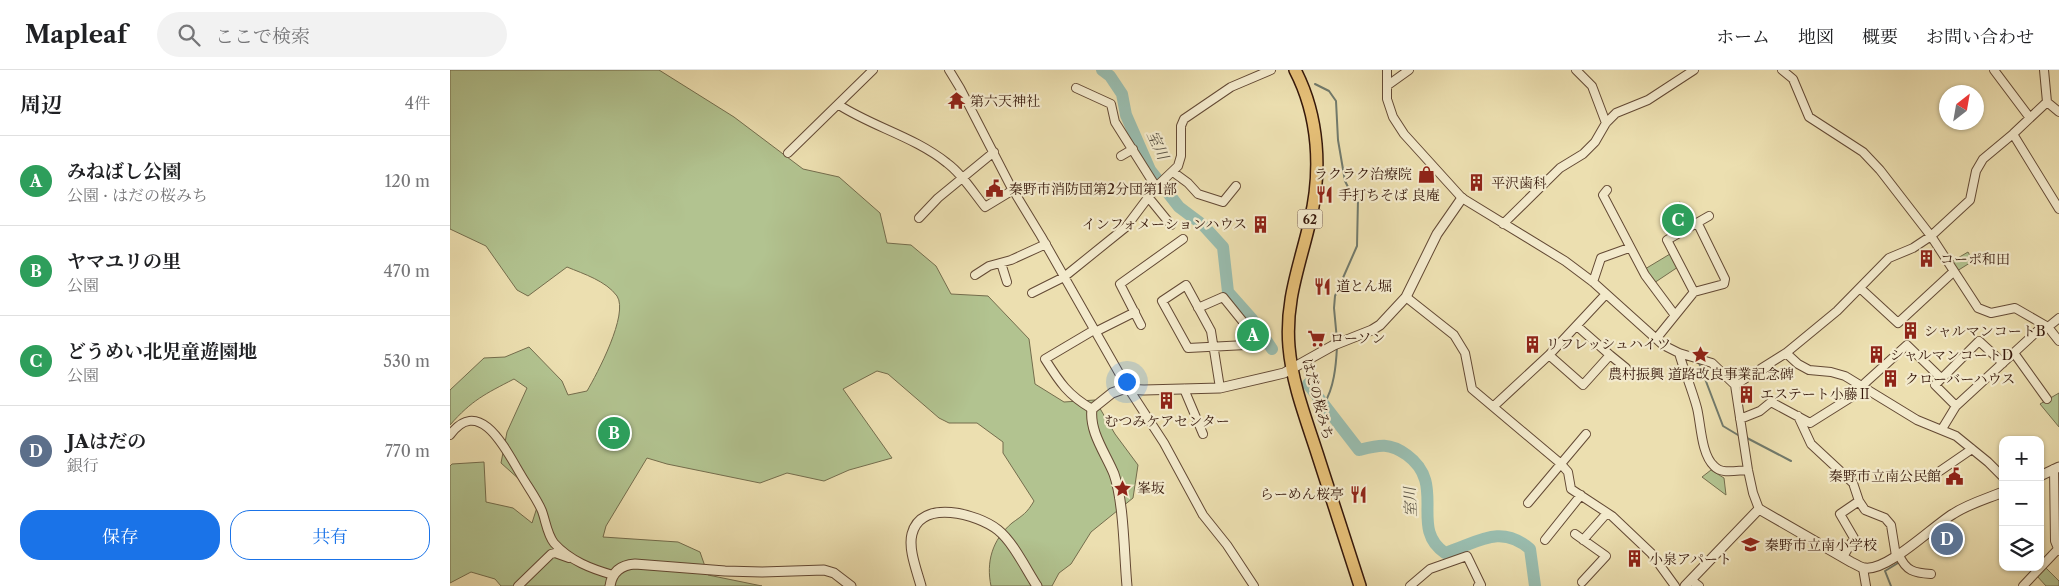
<!DOCTYPE html>
<html lang="ja">
<meta charset="utf-8">
<style>
body{margin:0;font-family:"Libre Caslon Text","Noto Serif JP",serif;background:#f2f2f2;color:#202124}
.controls{position:absolute;right:15px;bottom:15px;display:grid;overflow:hidden;border-radius:10px;box-shadow:0 1px 4px #0004}
.controls button{width:45px;height:45px;display:grid;place-items:center;padding:0;border:0;border-bottom:1px solid #e0e0e0;background:#fff;color:#202124;font:25px sans-serif}
.compass{position:absolute;left:1489px;top:15px;width:45px;height:45px;border-radius:50%;background:#fff;box-shadow:0 1px 4px #0004;rotate:31deg}
.you{position:absolute;left:676px;top:311px;width:18px;height:18px;margin:-12px;border:4px solid #fff;border-radius:50%;background:#1a73e8;box-shadow:0 0 0 8px #1a73e833}
.badge{display:grid;place-items:center;width:32px;height:32px;border-radius:50%;background:#1a73e8;color:#fff;font-size:16px;font-weight:700}
.pin{position:absolute;translate:-50% -50%;border:2px solid #fff;box-shadow:0 1px 5px #0006}
.list{margin:0;padding:0;list-style:none}
h2{display:flex;justify-content:space-between;align-items:center;height:65px;margin:0;padding:0 20px;font-size:21px}
h2 small{font-size:16px;font-weight:400;color:#757577}
.list li{display:grid;grid-template-columns:32px 1fr auto;gap:15px;align-items:center;box-sizing:border-box;height:90px;padding:0 20px;border-top:1px solid #e0e0e0}
.list b{display:block;font-size:19px;white-space:nowrap}
.list p{margin:0;font-size:16px;white-space:nowrap;color:#757577}
.list em{font-size:16px;font-style:normal;color:#757577}
.actions{display:flex;gap:10px;padding:15px 20px}
.actions a{flex:1;padding:11px 0;border:1px solid #1a73e8;border-radius:20px;text-align:center;font-size:18px;color:#1a73e8}
.actions .main{background:#1a73e8;color:#fff}
.icon{flex:none;width:28px;height:28px;fill:none;stroke:currentColor;stroke-width:2;stroke-linecap:round;stroke-linejoin:round}
.map{position:relative;flex:none;width:1609px;height:516px;overflow:hidden}
header{display:flex;align-items:center;gap:30px;box-sizing:border-box;height:70px;padding:0 25px;background:#fff;border-bottom:1px solid #e0e0e0}
header strong{font-size:24px}
nav{display:flex;gap:28px;margin-inline-start:auto;font-size:18px}
.search{width:350px;height:45px;background:#f2f2f2;display:flex;align-items:center;gap:12px;box-sizing:border-box;padding:0 18px;border-radius:28px;color:#757577;font-size:19px}
main{display:flex}
aside{flex:1;background:#fff}
.map>svg:first-child{display:block}
.green{fill:#b2c390;stroke:#746d4d}
.lines{fill:none;stroke-linecap:round;stroke-linejoin:round}
.stream{stroke:#717a6c;stroke-width:2}
.river{stroke:#99bcae;stroke-width:12}
.minor-casing{stroke:#634934;stroke-width:10}
.tertiary-casing{stroke:#634934;stroke-width:11}
.primary-casing{stroke:#35170a;stroke-width:14}
.minor{stroke:#f3eacc;stroke-width:8}
.tertiary{stroke:#f3eacc;stroke-width:9}
.primary{stroke:#e6c078;stroke-width:11}
.labels{text-anchor:middle;dominant-baseline:central;stroke-width:4.5;stroke-linejoin:round;paint-order:stroke}
.shield{fill:#f3eacc;stroke:#6e5644;stroke-width:1}
.shield-label{font-size:12px;font-weight:bold;fill:#35170a}
.poi-label{font-size:14px;fill:#35170a;stroke:#f3eacc;text-anchor:start}
.street-label{font-size:14px;fill:#35170a;stroke:#f3eacc}
.water-label{font-size:15px;font-style:italic;fill:#585143;stroke:#f3eacc}
</style>
<header>
<strong>Mapleaf</strong>
<div class="search"><svg class="icon" aria-label="search" viewBox="0 0 24 24"><circle cx="10" cy="10" r="6"/><path d="M15 15l6 6"/></svg>ここで検索</div>
<nav><a>ホーム</a><a>地図</a><a>概要</a><a>お問い合わせ</a></nav>
</header>
<main>
<aside>
<h2>周辺<small>4件</small></h2>
<ul class="list">
<li><span class="badge" style="background:#2e9e5b">A</span><div><b>みねばし公園</b><p>公園 · はだの桜みち</p></div><em>120 m</em></li>
<li><span class="badge" style="background:#2e9e5b">B</span><div><b>ヤマユリの里</b><p>公園</p></div><em>470 m</em></li>
<li><span class="badge" style="background:#2e9e5b">C</span><div><b>どうめい北児童遊園地</b><p>公園</p></div><em>530 m</em></li>
<li><span class="badge" style="background:#5c6f8a">D</span><div><b>JAはだの</b><p>銀行</p></div><em>770 m</em></li>
</ul>
<div class="actions"><a class="main">保存</a><a>共有</a></div>
</aside>
<div class="map">
<svg width="1609" height="516" viewBox="0 0 1609 516">
<rect width="100%" height="100%" fill="#ecdfb0"/>
<filter id="stains"><feTurbulence type="fractalNoise" baseFrequency=".004" numOctaves="4"/><feColorMatrix values="0 0 0 0 .2 0 0 0 0 .09 0 0 0 0 .02 0 0 0 .5 -.17"/></filter>
<radialGradient id="worn" r=".72"><stop offset=".6" stop-color="#630" stop-opacity="0"/><stop offset="1" stop-color="#630" stop-opacity=".3"/></radialGradient>
<path class="green" d="M 0,0 L 209,0 L 284,47 L 353,99 L 389,107 L 430,143 L 437,173 L 461,175 L 486,196 L 501,224 L 538,226 L 579,269 L 585,314 L 614,332 L 645,330 L 665,364 L 688,395 L 683,428 L 641,462 L 621,494 L 609,503 L 602,516 L 541,516 C 536,492 542,470 562,453 C 573,445 577,443 584,431 L 553,383 L 553,372 L 527,353 L 499,353 L 489,348 L 438,304 L 427,301 L 393,319 L 442,388 L 399,400 L 374,411 L 337,403 L 310,413 L 217,394 L 197,388 L 156,456 L 153,467 L 228,472 L 250,482 L 258,505 L 312,516 L 51,516 L 45,509 L 21,502 L 0,513 L 0,396 L 2,394 L 34,392 L 36,432 L 63,438 L 82,453 L 90,428 L 51,393 L 57,362 L 77,318 L 64,309 C 35,324 22,330 0,355 L 0,320 L 34,288 L 55,287 L 79,277 L 112,311 L 118,325 L 137,321 C 147,304 179,244 167,226 C 156,211 134,204 117,197 L 78,226 L 67,220 L 36,176 L 0,159 Z
M 1230,132 L 1239,155 L 1227,161 L 1214,141 Z
M 1518,182 L 1523,191 L 1507,201 L 1501,192 Z
M 1220,184 L 1228,197 L 1204,213 L 1195,199 Z
M 799,255 L 815,275 L 813,277 L 800,277 Z
M 1609,323 L 1609,357 L 1590,334 Z
M 1261,400 L 1274,408 L 1276,425 L 1252,407 Z
M 1596,498 L 1609,511 L 1609,516 L 1596,516 L 1587,506 Z"/>
<g class="lines">
<path class="stream" d="M 865,14 L 879,21 L 886,31 L 888,70 L 895,111 L 898,117 L 905,122 L 908,129 L 907,176 L 885,226 L 884,238 L 887,270
M 1249,293 L 1273,356 L 1288,365
M 874,334 C 884,318 886,296 887,277
M 1297,368 L 1341,391
M 1441,516 L 1435,501 L 1448,493"/>
<path class="river" d="M 652,0 L 660,6 L 672,24 L 676,45 L 700,100 L 729,137 L 753,155 L 773,177 L 778,222 L 802,249 L 822,279
M 858,314 L 909,380 C 929,375 939,372 957,385 C 998,415 958,458 995,483 C 1027,473 1050,453 1080,479 L 1085,516"/>
<defs>
<path id="minor" d="M 499,0 L 510,18 L 560,115 L 591,166 L 673,310 L 714,373 L 753,445 L 777,475 L 804,516
M 937,0 L 937,29 L 943,47 L 954,64 L 1012,128 L 1115,191 L 1143,212 L 1213,275 L 1229,283 L 1262,293 L 1285,315 L 1298,400 L 1303,423 L 1309,439
M 1126,0 L 1142,16 L 1156,53
M 1332,0 L 1343,9 L 1359,47 L 1413,82 L 1430,100 L 1481,166 L 1528,238 L 1541,243 L 1565,238 L 1598,257 L 1609,271
M 1544,0 L 1580,48
M 1594,0 L 1597,32 L 1609,42
M 938,15 L 959,0
M 626,18 L 661,34 L 665,52 L 706,117
M 389,35 C 423,57 465,67 497,93 C 512,104 523,122 535,137 L 563,120
M 1563,64 L 1609,139
M 338,83 L 423,0
M 671,86 L 683,79
M 723,102 L 738,113 L 748,124 L 773,132 L 786,116
M 1157,120 L 1153,125 L 1195,205 L 1224,244
M 699,128 L 721,155
M 469,148 L 488,128 L 544,82
M 1053,154 L 1110,98 L 1133,84 L 1145,72 L 1156,53 L 1166,43 L 1198,30 L 1244,0
M 551,193 L 557,212
M 525,205 L 539,196 L 561,190 L 596,174
M 1143,212 L 1151,188 L 1179,178
M 1410,218 L 1448,253 L 1501,204
M 1244,222 L 1274,214 L 1275,209 L 1248,154
M 582,223 L 614,207 L 676,157 L 706,117 L 728,96 L 731,86 L 731,56 L 734,49 L 781,17 L 821,0
M 956,227 L 1004,265 L 1015,283 L 1022,319 L 1110,393 L 1118,402 L 1121,419 L 1162,446 L 1201,483 L 1225,516
M 748,238 L 773,227 L 794,253 L 796,275 L 738,278 L 712,231 L 736,215 L 761,261 L 770,318
M 691,255 L 670,214 L 733,169
M 1598,257 L 1609,248
M 645,262 L 685,242
M 1206,269 L 1244,222 L 1217,170 L 1259,146
M 1229,283 C 1234,301 1242,319 1247,338 C 1251,354 1251,384 1264,396 C 1272,405 1288,400 1298,400
M 1336,283 L 1348,294 L 1359,300 L 1381,302 L 1395,306 L 1467,350 L 1506,366 L 1538,392 L 1553,407
M 1564,283 L 1597,329
M 1099,285 L 1133,315 L 1160,285 L 1127,256
M 1160,285 L 1176,298
M 1285,315 L 1336,283 L 1387,241 L 1439,188 L 1463,178 L 1481,166 L 1520,130 L 1526,101 L 1533,89 L 1563,64 L 1597,32
M 734,319 L 753,364
M 1044,336 L 1099,285 L 1156,224
M 1506,336 L 1485,315 L 1529,271 L 1553,293
M 642,339 C 618,325 610,313 595,289 L 644,260
M 1348,346 L 1361,374 L 1403,413 L 1409,431 L 1415,440 L 1435,448 L 1441,455 L 1446,486
M 1290,349 L 1310,341 L 1321,332 L 1360,353 L 1411,321 L 1415,313 L 1457,275 L 1491,308
M 1492,359 L 1506,336 L 1594,255
M 0,365 C 30,324 57,382 71,405 C 78,417 87,429 92,441 C 96,452 97,464 104,473 C 120,491 142,499 163,505
M 1604,399 L 1605,471 L 1609,481
M 1490,401 L 1522,379
M 1078,433 L 1136,364
M 1125,464 L 1156,486 L 1132,512
M 1095,470 L 1131,425
M 1133,470 L 1157,443
M 1449,485 C 1456,501 1464,503 1481,504
M 1393,487 L 1404,468 L 1390,444 L 1409,431
M 1413,498 L 1416,516
M 1241,510 L 1249,516
M 68,516 L 101,484 L 105,483 L 119,488
M 960,516 L 980,499 L 1017,486 L 1031,515 L 1028,516
M 1573,516 L 1608,479"/>
<path id="tertiary" d="M 1590,406 L 1609,397
M 160,516 C 162,502 171,495 185,494 L 275,501 L 312,502 L 374,500 L 384,503 L 401,516
M 471,516 C 467,501 458,479 462,464 C 471,428 528,444 548,460 C 563,472 576,499 587,516
M 677,516 C 674,485 674,432 664,404 C 656,384 639,362 642,339 L 662,323 L 673,319 L 694,320 L 770,318 L 834,303 L 884,275 L 922,260 L 930,255 L 956,227 L 987,164 L 1012,128
M 1235,516 L 1309,439 L 1401,492 C 1406,494 1411,498 1415,498 C 1438,501 1483,456 1503,444 C 1518,434 1536,429 1553,422"/>
<path id="primary" d="M 845,0 C 869,46 872,101 860,151 C 850,195 835,230 839,277 C 842,313 856,349 867,383 C 881,427 896,472 910,516"/>
</defs>
<use href="#minor" class="minor-casing"/>
<use href="#tertiary" class="tertiary-casing"/>
<use href="#primary" class="primary-casing"/>
<use href="#minor" class="minor"/>
<use href="#tertiary" class="tertiary"/>
<use href="#primary" class="primary"/>
</g>
<defs>
<symbol id="temple-bare" viewBox="-9 -9 18 18"><path d="M0-6L5-2H3V0L6.5 2.5H4V6H1.5V3h-3V6H-4V2.5H-6.5L-3 0V-2H-5Z" fill="#8f2418" stroke="#f3eacc" stroke-width="2.5" paint-order="stroke"/></symbol>
<symbol id="shop-bare" viewBox="-9 -9 18 18"><path d="M-5-2.5h2.3a2.7 3.5 0 0 1 5.4 0H5L5.5 6h-11ZM-1.5-2.5h3a1.5 2.3 0 0 0-3 0Z" fill="#8f2418" stroke="#f3eacc" stroke-width="2.5" paint-order="stroke"/></symbol>
<symbol id="building-bare" viewBox="-9 -9 18 18"><path d="M-4-6H4V6H1V3H-1V6H-4ZM-2.5-4.3h1.7v1.8h-1.7ZM.8-4.3h1.7v1.8H.8ZM-2.5-1h1.7V.8h-1.7ZM.8-1h1.7V.8H.8Z" fill="#8f2418" stroke="#f3eacc" stroke-width="2.5" paint-order="stroke"/></symbol>
<symbol id="civic-bare" viewBox="-9 -9 18 18"><path d="M-.6-6.5H3V-4.5H.6V-3L4-1V1h2V6H-6V1h2V-1L-.6-3ZM-1.2 2.5V6h2.4V2.5Z" fill="#8f2418" stroke="#f3eacc" stroke-width="2.5" paint-order="stroke"/></symbol>
<symbol id="restaurant-bare" viewBox="-9 -9 18 18"><path d="M-5-6h1v4h1v-4h1v4h1v-4h1v5L-1.5 .5V6h-2V.5L-5-1ZM5-6V6H3V1.5H1.5Q1.5-4 5-6Z" fill="#8f2418" stroke="#f3eacc" stroke-width="2.5" paint-order="stroke"/></symbol>
<symbol id="supermarket-bare" viewBox="-9 -9 18 18"><path d="M-6-5.5h2.5l.6 2H6L4.5 2H-2.5L-4.4-4H-6ZM-1.5 3.2a1.3 1.3 0 1 0 .1 0ZM3 3.2a1.3 1.3 0 1 0 .1 0Z" fill="#8f2418" stroke="#f3eacc" stroke-width="2.5" paint-order="stroke"/></symbol>
<symbol id="sight-bare" viewBox="-9 -9 18 18"><path d="M0-6L1.8-2.2L6-1.7L2.9 1.2L3.7 5.4L0 3.3L-3.7 5.4L-2.9 1.2L-6-1.7L-1.8-2.2Z" fill="#8f2418" stroke="#f3eacc" stroke-width="2.5" paint-order="stroke"/></symbol>
<symbol id="school-bare" viewBox="-9 -9 18 18"><path d="M0-5L7-2L0 1L-7-2ZM-4 1L0 2.5L4 1V4Q0 6-4 4Z" fill="#8f2418" stroke="#f3eacc" stroke-width="2.5" paint-order="stroke"/></symbol>
</defs>
<g fill-rule="evenodd">
<use href="#temple-bare" x="494" y="18" width="25" height="25"/>
<use href="#shop-bare" x="964" y="92" width="25" height="25"/>
<use href="#building-bare" x="1014" y="100" width="25" height="25"/>
<use href="#civic-bare" x="532" y="106" width="25" height="25"/>
<use href="#restaurant-bare" x="862" y="112" width="25" height="25"/>
<use href="#building-bare" x="798" y="142" width="25" height="25"/>
<use href="#building-bare" x="1464" y="176" width="25" height="25"/>
<use href="#restaurant-bare" x="860" y="204" width="25" height="25"/>
<use href="#building-bare" x="1448" y="248" width="25" height="25"/>
<use href="#supermarket-bare" x="854" y="256" width="25" height="25"/>
<use href="#building-bare" x="1070" y="262" width="25" height="25"/>
<use href="#sight-bare" x="1238" y="272" width="25" height="25"/>
<use href="#building-bare" x="1414" y="272" width="25" height="25"/>
<use href="#building-bare" x="1428" y="296" width="25" height="25"/>
<use href="#building-bare" x="1284" y="312" width="25" height="25"/>
<use href="#building-bare" x="704" y="318" width="25" height="25"/>
<use href="#civic-bare" x="1492" y="394" width="25" height="25"/>
<use href="#sight-bare" x="660" y="406" width="25" height="25"/>
<use href="#restaurant-bare" x="896" y="412" width="25" height="25"/>
<use href="#school-bare" x="1288" y="462" width="25" height="25"/>
<use href="#building-bare" x="1172" y="476" width="25" height="25"/>
</g>
<g class="labels">
<rect class="shield" x="847.5" y="139.5" width="25" height="19" rx="4"/>
<g class="shield-label">
<text x="860" y="149">62</text>
</g>
<g class="poi-label">
<text x="520" y="31">第六天神社</text>
<text x="962" y="104" text-anchor="end">ラクラク治療院</text>
<text x="1041" y="113">平沢歯科</text>
<text x="559" y="119">秦野市消防団第2分団第1部</text>
<text x="888" y="125">手打ちそば 良庵</text>
<text x="797" y="154" text-anchor="end">インフォメーションハウス</text>
<text x="1490" y="189">コーポ和田</text>
<text x="886" y="216">道とん堀</text>
<text x="1474" y="261">シャルマンコートB</text>
<text x="880" y="268">ローソン</text>
<text x="1096" y="274">リフレッシュハイツ</text>
<text x="1440" y="285">シャルマンコートD</text>
<text x="1251" y="304" text-anchor="middle">農村振興 道路改良事業記念碑</text>
<text x="1455" y="309">クローバーハウス</text>
<text x="1310" y="324">エステート小藤Ⅱ</text>
<text x="717" y="351" text-anchor="middle">むつみケアセンター</text>
<text x="1491" y="406" text-anchor="end">秦野市立南公民館</text>
<text x="687" y="418">峯坂</text>
<text x="894" y="424" text-anchor="end">らーめん桜亭</text>
<text x="1315" y="475">秦野市立南小学校</text>
<text x="1199" y="489">小泉アパート</text>
</g>
<g class="street-label">
<text transform="translate(868 329) rotate(75)">はだの桜みち</text>
</g>
<g class="water-label">
<text transform="translate(708 75) rotate(65)">室川</text>
<text transform="translate(960 432) rotate(-93)">室川</text>
</g>
</g>
<rect width="100%" height="100%" filter="url(#stains)"/>
<rect width="100%" height="100%" fill="url(#worn)"/>
</svg>
<div class="controls">
<button>+</button>
<button>−</button>
<button><svg class="icon" aria-label="layers" viewBox="0 0 24 24"><path d="M12 4l9 5-9 5-9-5zM3 14l9 5 9-5"/></svg></button>
</div>
<svg class="compass" viewBox="-18 -18 36 36"><path d="M0-13l5 13h-10z" fill="#e53935"/><path d="M0 13l5-13h-10z" fill="#757577"/></svg>
<div class="you"></div>
<div class="pin badge" style="left:803px;top:265px;background:#2e9e5b">A</div>
<div class="pin badge" style="left:164px;top:363px;background:#2e9e5b">B</div>
<div class="pin badge" style="left:1228px;top:150px;background:#2e9e5b">C</div>
<div class="pin badge" style="left:1497px;top:469px;background:#5c6f8a">D</div>
</div>
</main>
